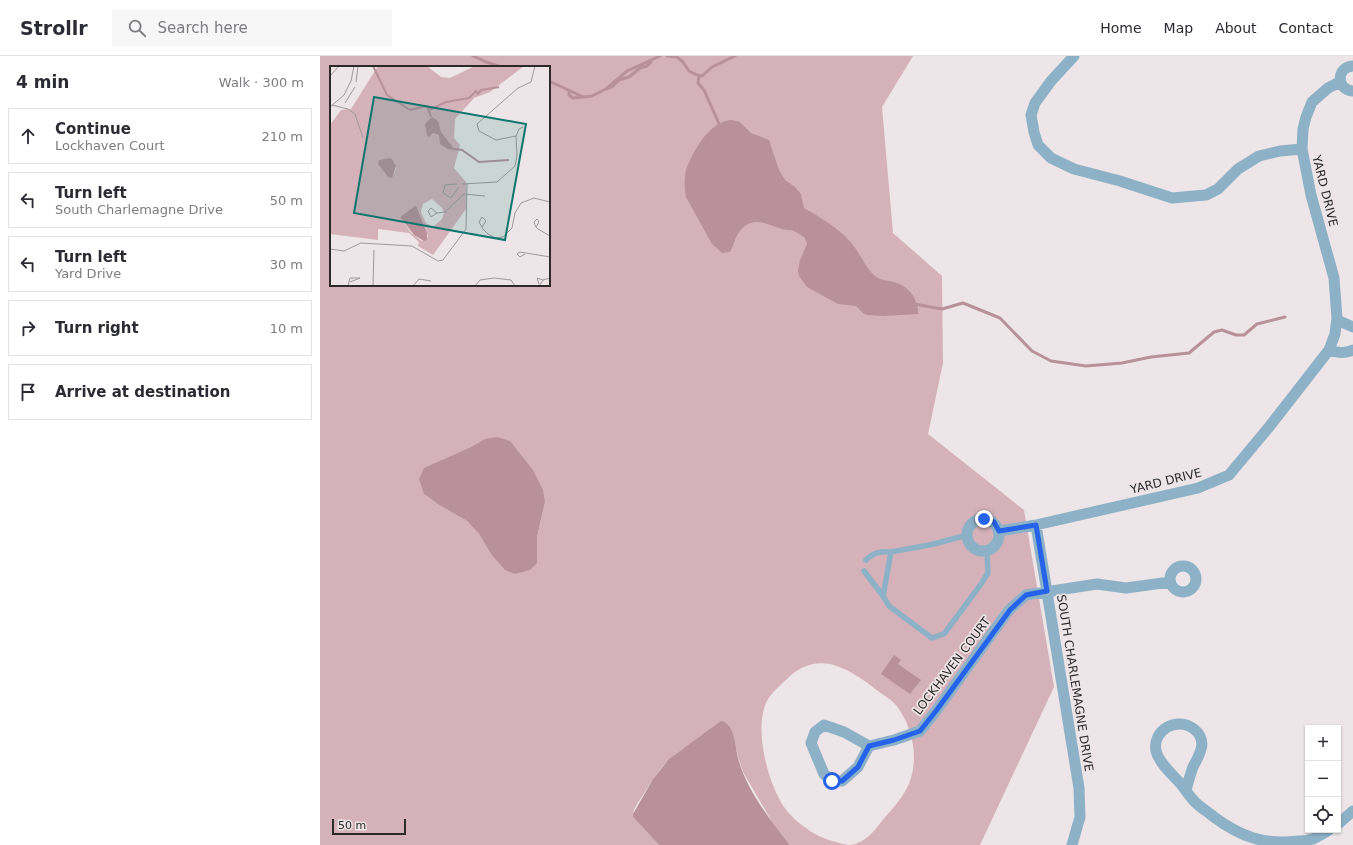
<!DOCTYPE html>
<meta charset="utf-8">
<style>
body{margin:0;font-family:"DejaVu Sans",sans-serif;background:#f7f7f7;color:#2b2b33}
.controls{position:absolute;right:12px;bottom:12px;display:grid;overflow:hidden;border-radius:0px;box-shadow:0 1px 3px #0004}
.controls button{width:36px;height:36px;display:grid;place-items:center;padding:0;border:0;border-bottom:1px solid #e1e1e2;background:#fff;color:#2b2b33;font:20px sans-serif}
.scale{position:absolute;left:12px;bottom:10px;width:74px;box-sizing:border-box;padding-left:4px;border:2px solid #2b2929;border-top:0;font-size:11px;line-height:14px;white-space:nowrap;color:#2b2929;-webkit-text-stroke:3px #ede5e7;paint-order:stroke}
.stop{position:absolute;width:12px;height:12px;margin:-9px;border:3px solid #2563eb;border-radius:50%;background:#fff}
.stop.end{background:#2563eb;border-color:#fff;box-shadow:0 1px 4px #0008}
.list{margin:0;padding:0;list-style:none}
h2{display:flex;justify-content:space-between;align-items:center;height:52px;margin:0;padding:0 16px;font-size:17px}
h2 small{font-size:13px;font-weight:400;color:#7c7c81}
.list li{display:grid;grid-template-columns:26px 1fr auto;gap:12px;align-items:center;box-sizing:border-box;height:56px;margin:0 8px 8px;padding:0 8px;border:1px solid #e1e1e2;border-radius:0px}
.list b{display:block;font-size:15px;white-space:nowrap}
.list p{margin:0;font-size:13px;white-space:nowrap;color:#7c7c81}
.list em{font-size:13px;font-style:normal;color:#7c7c81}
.icon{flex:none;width:22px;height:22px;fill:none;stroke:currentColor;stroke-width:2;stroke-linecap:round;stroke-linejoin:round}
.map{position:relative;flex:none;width:1033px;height:789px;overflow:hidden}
header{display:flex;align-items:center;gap:24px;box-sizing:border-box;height:56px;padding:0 20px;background:#fff;border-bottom:1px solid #e1e1e2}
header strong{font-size:19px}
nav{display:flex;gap:22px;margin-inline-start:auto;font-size:14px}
.search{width:280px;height:36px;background:#f7f7f7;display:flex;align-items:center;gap:10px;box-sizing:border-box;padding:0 14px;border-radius:0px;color:#7c7c81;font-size:15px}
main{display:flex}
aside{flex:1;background:#fff}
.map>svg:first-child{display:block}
.green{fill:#d5b2ba;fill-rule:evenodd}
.water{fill:#b8919a}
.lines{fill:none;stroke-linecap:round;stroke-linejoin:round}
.stream{stroke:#b8919a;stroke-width:3}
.service{stroke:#8db1c6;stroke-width:5.5}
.minor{stroke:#8db1c6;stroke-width:11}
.route{stroke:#2563eb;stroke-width:5}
.labels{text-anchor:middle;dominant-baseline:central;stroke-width:3.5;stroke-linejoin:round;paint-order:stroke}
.street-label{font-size:12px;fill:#2b2929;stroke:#ede5e7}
.inset-river{fill:none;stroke:#b8919a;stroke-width:2}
.inset-road{fill:none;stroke:#9f9a9b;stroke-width:1}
.view{fill:#0f766e;fill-opacity:0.15;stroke:#0f766e;stroke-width:2}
.inset-edge{fill:none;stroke:#2b2929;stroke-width:2}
</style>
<header>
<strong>Strollr</strong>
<div class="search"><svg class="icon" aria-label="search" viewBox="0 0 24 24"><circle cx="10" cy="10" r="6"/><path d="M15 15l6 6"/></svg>Search here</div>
<nav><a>Home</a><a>Map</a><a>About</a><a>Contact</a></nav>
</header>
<main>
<aside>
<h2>4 min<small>Walk · 300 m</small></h2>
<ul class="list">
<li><svg class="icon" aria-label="ahead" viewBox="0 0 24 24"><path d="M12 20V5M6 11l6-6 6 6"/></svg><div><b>Continue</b><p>Lockhaven Court</p></div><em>210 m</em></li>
<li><svg class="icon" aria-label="left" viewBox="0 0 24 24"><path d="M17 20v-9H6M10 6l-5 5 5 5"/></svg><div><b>Turn left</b><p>South Charlemagne Drive</p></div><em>50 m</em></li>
<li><svg class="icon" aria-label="left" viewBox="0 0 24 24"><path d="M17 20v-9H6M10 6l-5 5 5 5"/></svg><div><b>Turn left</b><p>Yard Drive</p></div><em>30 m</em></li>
<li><svg class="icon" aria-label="right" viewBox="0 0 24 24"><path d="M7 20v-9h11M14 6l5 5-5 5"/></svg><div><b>Turn right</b></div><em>10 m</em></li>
<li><svg class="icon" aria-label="arrive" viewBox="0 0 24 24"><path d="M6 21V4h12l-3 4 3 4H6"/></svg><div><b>Arrive at destination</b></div></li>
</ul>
</aside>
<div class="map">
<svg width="1033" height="789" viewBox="0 0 1033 789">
<rect width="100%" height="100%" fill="#ede5e7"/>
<path class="green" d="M 0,0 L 593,0 L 562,51 L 573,177 L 622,220 L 623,307 L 608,378 L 704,454 L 734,631 L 660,789 L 530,789 C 547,787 556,772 566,760 C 576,749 587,736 591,722 C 598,698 592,673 579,653 C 575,646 565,640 558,635 C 531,614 501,593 470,620 C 462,628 451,636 446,647 C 434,675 448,727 464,751 C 470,759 478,767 486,772 C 497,781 513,786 528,789 L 470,789 L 454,769 L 423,716 L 418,701 L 413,678 L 408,668 C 390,678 363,690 349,704 C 338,714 331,726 323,739 C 319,745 312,754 313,761 L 339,789 L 0,789 ZM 11,11 L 229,11 L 229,229 L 11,229 ZM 166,383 L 225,446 L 217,481 L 217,507 L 171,498 L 159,478 L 147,465 L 119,449 L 104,438 L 149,392 Z"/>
<path class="water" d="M 412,64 L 420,66 L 431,77 L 449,84 L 459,114 L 465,124 L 475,131 L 481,138 L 484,152 C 501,162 521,173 533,189 C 541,199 545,211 554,219 C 560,225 569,224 577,227 C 589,231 599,244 598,258 L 564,260 L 548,259 L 544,258 L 536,250 L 518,248 L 487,231 L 479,220 L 478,215 L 480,204 L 487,188 L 485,182 C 481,179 476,176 472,174 C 469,174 465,174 462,173 C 447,168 433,159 420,175 C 415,181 414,189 410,196 L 402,197 L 392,188 L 366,141 C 364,132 364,120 367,111 C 375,92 390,65 412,64 Z
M 177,381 L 190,385 L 213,414 L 223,434 L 225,446 L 217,481 L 217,507 L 210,514 L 195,518 L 185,514 L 171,498 L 159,478 L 147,465 L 119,449 L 104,438 L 99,423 L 104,412 L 149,392 L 165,383 Z
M 574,599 L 581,604 L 578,608 L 601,624 L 590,638 L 561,618 Z
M 401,665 C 415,667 415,690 418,702 C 426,733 450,764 470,789 L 339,789 L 313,761 L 313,758 L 333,723 L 349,703 Z"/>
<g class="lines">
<path class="stream" d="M 153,0 L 166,6 L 182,11
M 347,0 L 357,1 L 363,6 L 369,15 L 379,20 L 378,27 L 384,34 L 400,70
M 377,19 L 382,20 L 392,11 L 415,0
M 229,25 L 263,41 L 272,40 L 286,33 L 307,15 L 340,0
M 286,33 L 292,31 L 299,24 L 309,21 L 320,12 L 327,10 L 331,6
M 249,35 L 249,39 L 253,42 L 263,41
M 594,248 L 622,253 L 643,247 L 680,262 L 712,295 L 731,305 L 766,310 L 802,307 L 831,301 L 869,297 L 894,276 L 902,274 L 916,279 L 924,279 L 937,268 L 965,261"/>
<path class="service" d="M 647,479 L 614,488 L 571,496 L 563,540 L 569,550 L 612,582 L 624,578 L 661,528 L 668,517 L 667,494
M 546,504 C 554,496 561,495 571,496
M 544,515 L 563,540"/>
<path class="minor" d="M 754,0 L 731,25 L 715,47 L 711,59 L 714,76 L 718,89 L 731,102 L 754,113 L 800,125 L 852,142 L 886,139 L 898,133 L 918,113 L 939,100 L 960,95 L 982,93
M 1033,10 C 1016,11 1016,34 1033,35
M 1017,264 L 1033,271
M 1009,294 C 1017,297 1025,298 1033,294
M647 479a16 16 0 1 1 32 0a16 16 0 1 1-32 0Z
M 716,469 L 759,732 L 760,761 L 752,789
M 679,475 L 716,469 L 878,432 L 909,419 L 949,371 L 1009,294 L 1015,278 L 1017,262 L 1014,222 L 991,139 L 982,93 L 983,73 L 986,61 L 992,46 L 1008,32 L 1020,26
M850 523a13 13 0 1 1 26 0a13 13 0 1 1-26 0Z
M 549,690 L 538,711 L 522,725 L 512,725 L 504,718 L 491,687 L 495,676 L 504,669 L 524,676 L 549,690 L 574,684 L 600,675 L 616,655 L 689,554 L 706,539 L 777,528 L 806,532 L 850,526
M 866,734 C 868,727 870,719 873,711 C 879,699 889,685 874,673 C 857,660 832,674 836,695 C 839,707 852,718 860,727 C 865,733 869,740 875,746 C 880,751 888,756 894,761 C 921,781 944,789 978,785 C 983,785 989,784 993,783 C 999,780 1004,777 1009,774
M 1018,768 L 1033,755"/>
</g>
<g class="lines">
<path class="route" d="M 512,725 L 522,725 L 538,711 L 549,690 L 574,684 L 600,675 L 616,655 L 690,554 L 706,539 L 727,535 L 716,469 L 679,475 L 674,466 L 664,463"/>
</g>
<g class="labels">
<g class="street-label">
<text transform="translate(1005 135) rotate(76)">YARD DRIVE</text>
<text transform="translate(846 425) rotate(-14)">YARD DRIVE</text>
<text transform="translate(632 610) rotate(-53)">LOCKHAVEN COURT</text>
<text transform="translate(755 627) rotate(81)">SOUTH CHARLEMAGNE DRIVE</text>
</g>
</g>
<g transform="translate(10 10)">
<rect width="220" height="220" fill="#ede5e7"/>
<path d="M 48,0 L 97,0 L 111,11 L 120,12 L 145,0 L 194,0 L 160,26 L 144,32 L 125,53 L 124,72 L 130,79 L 124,102 L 136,116 L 136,143 L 103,189 L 88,180 L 89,176 L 79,167 L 48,163 L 48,174 L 0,168 L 0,59 L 11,44 L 21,43 ZM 59,92 L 66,102 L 64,107 L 56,109 L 49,94 ZM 102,133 L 112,142 L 114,147 L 112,153 L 103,161 L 96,157 L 91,146 L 93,138 ZM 86,139 L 97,167 L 98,171 L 92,175 L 81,167 L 70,151 Z" fill="#d5b2ba" fill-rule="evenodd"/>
<path d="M 102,51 L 108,55 L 111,66 L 125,84 L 118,83 L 110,78 L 109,69 L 103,67 L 99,71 L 97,69 L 95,58 ZM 59,92 L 62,93 L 66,100 L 62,112 L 58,111 L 48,98 L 49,94 ZM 86,139 L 97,167 L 97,174 L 94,175 L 84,169 L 70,151 Z" fill="#b8919a"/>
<path class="inset-river" d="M 43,0 L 57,29 L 80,44 L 97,40 L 101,51M 99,44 L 116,36 L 139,32 L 146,25 L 148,28 L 151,24 L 169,21M 124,83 L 132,84 L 149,96 L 179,94"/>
<path class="inset-road" d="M 0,10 L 9,0M 26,16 L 28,0M 15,37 L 25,21M 2,39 L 18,43 L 25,48 L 33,72M 0,41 L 14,29 L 21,15 L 24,0M 186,70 L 166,74 L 149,65 L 147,58 L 188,22 L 201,16 L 205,0M 127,118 L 115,119 L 113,127 L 121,132 L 129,121M 132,118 L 167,116 L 185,100 L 187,90 L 186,70 L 189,63 L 193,61M 107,147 L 101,151 L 98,145 L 101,142 L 107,147 L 115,146 L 134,128 L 155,130M 152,161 L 156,155 L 152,151 L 149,156 L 153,163 L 158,168 L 165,172 L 173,171 L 182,162 L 185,147 L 191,137 L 204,132 L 220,136M 206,161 L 209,156 L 207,153 L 204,156 L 205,159 L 206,161 L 208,163 L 220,170M 0,183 L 14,185 L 31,177 L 82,180 L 108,195 L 113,194 L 136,163 L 137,118M 195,188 L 190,191 L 187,188 L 190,186 L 220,191M 209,218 L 207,212 L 213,214M 18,220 L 20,212 L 30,212 L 20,216M 43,220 L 44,184M 83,220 L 89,213 L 101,215M 145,220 L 150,214 L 164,212 L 181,214 L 185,220M 209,220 L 213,214 L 220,212"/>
<path class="view" d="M 44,31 L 196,58 L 175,174 L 24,147 Z"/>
<rect width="220" height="220" class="inset-edge"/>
</g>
</svg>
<div class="controls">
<button>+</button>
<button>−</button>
<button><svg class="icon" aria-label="locate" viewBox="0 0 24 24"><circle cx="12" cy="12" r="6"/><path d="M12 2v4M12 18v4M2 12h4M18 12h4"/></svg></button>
</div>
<div class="scale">50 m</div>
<div class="stop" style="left:512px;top:725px"></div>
<div class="stop end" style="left:664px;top:463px"></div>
</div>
</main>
